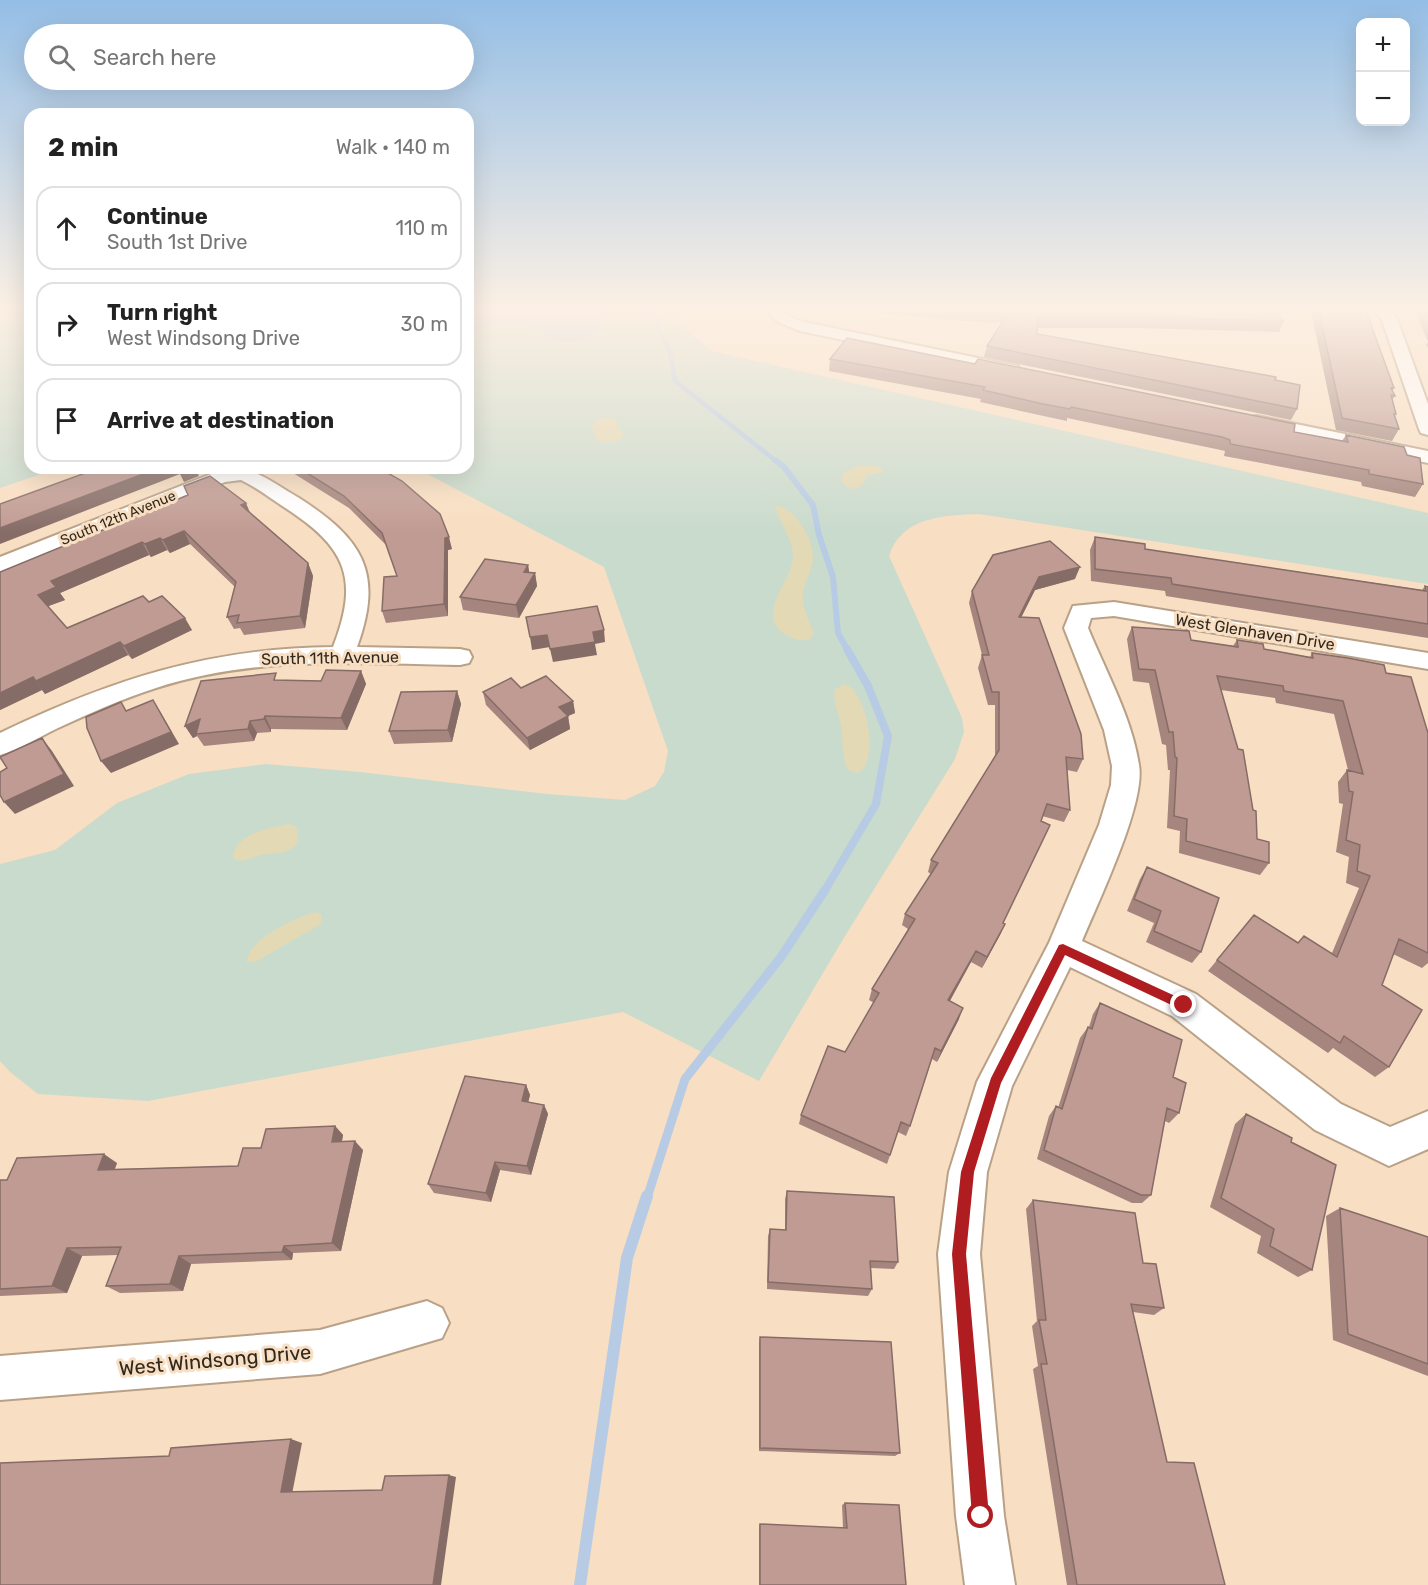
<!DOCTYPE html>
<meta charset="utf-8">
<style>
body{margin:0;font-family:Rubik,sans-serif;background:#f6f6f6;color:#222}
.controls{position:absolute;right:18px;top:18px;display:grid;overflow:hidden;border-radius:12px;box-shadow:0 6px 24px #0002}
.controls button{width:54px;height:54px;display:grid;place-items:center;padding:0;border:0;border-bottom:2px solid #e0e0e0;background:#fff;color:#222;font:30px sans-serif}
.stop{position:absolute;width:18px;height:18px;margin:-14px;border:4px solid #af1d21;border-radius:50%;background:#fff}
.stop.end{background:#af1d21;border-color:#fff;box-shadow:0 2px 6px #0008}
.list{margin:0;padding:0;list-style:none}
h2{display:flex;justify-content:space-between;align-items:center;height:78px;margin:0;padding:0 24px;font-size:26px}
h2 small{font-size:20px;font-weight:400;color:#767676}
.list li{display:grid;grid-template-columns:39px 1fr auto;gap:18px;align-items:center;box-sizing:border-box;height:84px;margin:0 12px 12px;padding:0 12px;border:2px solid #e0e0e0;border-radius:18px}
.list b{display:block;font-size:22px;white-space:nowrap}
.list p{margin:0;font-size:20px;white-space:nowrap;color:#767676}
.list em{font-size:20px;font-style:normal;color:#767676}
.icon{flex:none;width:33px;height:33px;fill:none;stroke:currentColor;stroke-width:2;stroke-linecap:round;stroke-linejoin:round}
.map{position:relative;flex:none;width:1428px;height:1585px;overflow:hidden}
.search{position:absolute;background:#fff;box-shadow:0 6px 24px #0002;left:24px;top:24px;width:450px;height:66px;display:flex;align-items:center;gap:15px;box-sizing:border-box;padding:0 21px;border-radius:33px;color:#767676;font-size:22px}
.panel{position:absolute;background:#fff;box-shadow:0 6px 24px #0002;left:24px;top:108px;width:450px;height:366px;border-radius:18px}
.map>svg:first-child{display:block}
.green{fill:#c9dbcd}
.sand{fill:#e3d9b4}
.water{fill:#b7cce4}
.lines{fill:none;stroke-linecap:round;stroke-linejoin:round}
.stream-far4{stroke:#b7cce4;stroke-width:4.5}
.stream-far3{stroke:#b7cce4;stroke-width:6}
.stream-far2{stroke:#b7cce4;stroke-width:8}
.stream-far1{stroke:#b7cce4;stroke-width:9}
.stream{stroke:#b7cce4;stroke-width:12}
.minor-casing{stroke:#b9a187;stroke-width:4}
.minor{fill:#fff;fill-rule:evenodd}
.wall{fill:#a5857e}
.shaded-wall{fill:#866c67}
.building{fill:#c09b93;stroke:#866c67;stroke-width:1.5}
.route{fill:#af1d21}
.labels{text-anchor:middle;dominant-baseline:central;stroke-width:6;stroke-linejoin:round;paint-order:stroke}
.far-street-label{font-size:14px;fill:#32291e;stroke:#f8dec2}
.street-label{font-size:16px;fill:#32291e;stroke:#f8dec2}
.near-street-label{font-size:20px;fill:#32291e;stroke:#f8dec2}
</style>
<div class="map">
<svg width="1428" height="1585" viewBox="0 0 1428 1585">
<rect width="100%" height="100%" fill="#f8dec2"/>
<path class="green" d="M 0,311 L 30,311 L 30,468 L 59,468 L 0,488 Z
M 468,311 L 682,311 L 686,329 L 711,351 L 1428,513 L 1428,584 L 979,514 C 944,515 901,517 889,556 L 962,718 L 964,732 L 955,759 L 845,936 L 759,1081 L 623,1012 L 148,1101 L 38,1094 L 10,1072 L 0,1061 L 0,864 L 55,850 L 117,803 L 189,774 L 266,764 L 360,772 L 547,794 L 625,800 L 655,786 L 664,772 L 668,751 L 604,567 L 416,468 L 468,468 Z"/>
<path class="sand" d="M 611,418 L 618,422 L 618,427 L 624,436 L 615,442 L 598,442 L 591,425 L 600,419 Z
M 873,465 L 880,467 L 885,471 L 867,476 C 865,485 859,487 851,489 L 843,484 L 841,480 L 843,473 L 858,466 Z
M 776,506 C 795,506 813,540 813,556 C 813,569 805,581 803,593 C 801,607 810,622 814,634 L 809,640 C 800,641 791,639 783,633 C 755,612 795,579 793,553 C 792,538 775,515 776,506 Z
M 845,684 C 867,691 881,764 857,773 L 848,770 C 842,758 843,745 842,732 C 841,717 832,704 835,689 Z
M 289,824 L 296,826 C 306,855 277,852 260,855 C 250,857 243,865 233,858 C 234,833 270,828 289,824 Z
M 316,912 L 322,915 L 321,923 L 316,927 L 257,961 L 247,963 C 245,941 297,916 316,912 Z"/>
<path class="water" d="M 468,311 L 600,311 L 602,329 C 589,339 569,345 553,339 C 544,336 537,330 528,327 C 509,321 487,327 468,331 Z"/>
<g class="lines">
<path class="stream-far4" d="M 653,311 L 658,328 L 670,352 L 675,381 L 776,461"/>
<path class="stream-far3" d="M 775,460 L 784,467 L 813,505 L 819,535 L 833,577 L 838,633 L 848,651"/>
<path class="stream-far2" d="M 824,892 L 876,804 L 888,736 L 868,686 L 847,649"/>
<path class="stream-far1" d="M 647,1198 L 685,1079 L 781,957 L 825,890"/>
<path class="stream" d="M 580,1585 L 627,1258 L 647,1196"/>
<defs>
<path id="minor" d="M 767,311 L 783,311 L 788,316 L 804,322 L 1012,365 L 1018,366 L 1020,370 L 1018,374 L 1012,375 L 800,331 L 778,322 Z
M 1375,311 L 1390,311 L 1397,319 L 1428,404 L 1428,435 L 1421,433 L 1419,429 L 1382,320 Z
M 1257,416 L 1428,451 L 1428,463 L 1251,425 L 1248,421 L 1251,417 Z
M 242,468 C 263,474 280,487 299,498 C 363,539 384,573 357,647 L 460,649 L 469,651 L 472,657 L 469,663 L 460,665 C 359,663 254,656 156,688 C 122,699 90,713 58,728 C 39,737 20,749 0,755 L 0,733 C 111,680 209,648 333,647 C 360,578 346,547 284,507 C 270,498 256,487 241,480 L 225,482 L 0,572 L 0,557 L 211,474 Z
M 1114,602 L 1428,653 L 1428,669 L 1114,616 L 1091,618 L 1088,628 C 1106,672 1132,718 1139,765 C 1146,803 1098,902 1082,941 L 1196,994 L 1341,1104 L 1390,1127 L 1428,1111 L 1428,1149 L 1389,1166 L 1315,1130 L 1172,1016 L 1070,967 L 1012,1086 L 987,1172 L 980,1254 L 1004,1516 L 1015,1585 L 965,1585 L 956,1516 L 938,1254 L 949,1172 L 977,1082 L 1049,943 L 1099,825 L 1111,785 L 1112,766 L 1104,730 L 1064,628 L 1073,606 Z
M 427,1301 L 442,1308 L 449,1323 L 442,1338 L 320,1374 L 0,1400 L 0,1356 L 320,1330 Z"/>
</defs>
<use href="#minor" class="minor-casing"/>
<use href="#minor" class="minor"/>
</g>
<path class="wall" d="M 861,311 L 1274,311 L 1284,321 L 1279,332 L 1138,328 L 1037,328 L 1037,334 L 1275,380 L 1297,409 L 1291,420 L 984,357 L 987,346 L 1002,323 L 947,320 Z
M 1311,311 L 1366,311 L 1394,388 L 1392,391 L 1395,396 L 1392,400 L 1396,414 L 1395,416 L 1399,429 L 1392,441 L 1336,430 Z
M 1415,311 L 1428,311 L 1428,348 L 1426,345 L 1428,342 Z
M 830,359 L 1294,432 L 1342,441 L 1346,435 L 1407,455 L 1423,484 L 1415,497 L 1362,486 L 1361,482 L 1224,456 L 1225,451 L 1216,449 L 1067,418 L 1067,421 L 1039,415 L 980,402 L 981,399 L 829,371 Z
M 285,468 L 379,468 L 452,549 L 448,550 L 448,616 L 386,623 L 382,611 L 397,576 L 386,545 L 349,508 Z
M 251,514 L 308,563 L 313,576 L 305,628 L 244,635 L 240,628 L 234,629 L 227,617 L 235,587 L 190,544 L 170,553 L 167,550 L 151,557 L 149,555 L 60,593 L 65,600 L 48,606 L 67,628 L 149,602 L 192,630 L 132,659 L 128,655 L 45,694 L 42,690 L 0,710 L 0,572 Z
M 1095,537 L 1145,549 L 1422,590 L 1425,586 L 1428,587 L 1428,638 L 1166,596 L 1165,591 L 1091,581 L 1090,550 Z
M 528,565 L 529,572 L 535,573 L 537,586 L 519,618 L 463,610 L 460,597 Z
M 1075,579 L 1035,590 L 1021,617 L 1083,759 L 1077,772 L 1067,770 L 1070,810 L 1064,822 L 1042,816 L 1003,923 L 1005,924 L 1000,935 L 982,968 L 971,962 L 950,1001 L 959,1019 L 937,1062 L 932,1059 L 910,1126 L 906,1136 L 898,1132 L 887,1164 L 799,1124 L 801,1115 L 845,1052 L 874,1003 L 869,1000 L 872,989 L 908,929 L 902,925 L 905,914 L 931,874 L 928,872 L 931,860 L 995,757 L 995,705 L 988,705 L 978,668 L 982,655 L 969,603 L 972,591 Z
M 1132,627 L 1191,640 L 1233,646 L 1237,640 L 1264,649 L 1310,657 L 1312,653 L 1386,673 L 1428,733 L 1428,963 L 1422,968 L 1393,954 L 1382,985 L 1389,1067 L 1375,1077 L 1333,1048 L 1328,1053 L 1208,971 L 1254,915 L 1298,942 L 1332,953 L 1359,888 L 1346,883 L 1349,857 L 1336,852 L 1343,804 L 1339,803 L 1338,782 L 1347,770 L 1348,770 L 1334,714 L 1276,703 L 1275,698 L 1221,690 L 1257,839 L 1269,863 L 1260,875 L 1179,853 L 1180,831 L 1167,828 L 1170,770 L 1168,770 L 1166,745 L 1162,744 L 1149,683 L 1133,681 L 1127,639 Z
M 361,671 L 366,684 L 347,730 L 271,729 L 271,732 L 257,733 L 254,741 L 204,746 L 197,736 L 193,738 L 185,726 L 279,680 L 321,681 Z
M 457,691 L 461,704 L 452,742 L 394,744 L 389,731 Z
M 483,692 L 573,701 L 575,713 L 568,716 L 570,729 L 530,750 L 486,705 Z
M 1147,867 L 1201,952 L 1192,963 L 1146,942 L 1154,923 L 1127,911 L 1140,879 Z
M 1100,1003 L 1173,1077 L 1179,1113 L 1169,1123 L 1165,1121 L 1151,1195 L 1142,1203 L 1132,1203 L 1037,1159 L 1049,1116 L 1056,1106 L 1058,1108 L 1080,1038 L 1088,1027 L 1089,1027 L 1093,1014 Z
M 526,1085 L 530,1095 L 528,1102 L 544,1105 L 548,1114 L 531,1175 L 500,1170 L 491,1202 L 434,1193 L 428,1184 Z
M 1246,1114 L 1291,1142 L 1312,1270 L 1298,1277 L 1257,1253 L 1261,1236 L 1210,1207 L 1235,1124 Z
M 335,1126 L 343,1135 L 342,1141 L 363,1150 L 341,1251 L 293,1253 L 292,1260 L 191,1264 L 183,1291 L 120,1293 L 106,1286 L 118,1255 L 82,1256 L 67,1293 L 0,1296 L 0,1180 L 7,1180 L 117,1163 L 115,1169 L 238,1166 L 261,1148 Z
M 787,1191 L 898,1262 L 894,1269 L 871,1268 L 872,1289 L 868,1296 L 767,1289 L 768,1236 L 770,1229 L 785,1230 L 785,1199 Z
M 1033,1200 L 1143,1263 L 1164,1308 L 1154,1315 L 1133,1312 L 1167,1462 L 1225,1585 L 1067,1585 L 1033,1369 L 1038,1366 L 1032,1326 L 1037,1321 L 1026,1209 Z
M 1340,1208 L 1428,1237 L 1428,1376 L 1333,1340 L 1326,1216 Z
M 760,1337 L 900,1453 L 895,1456 L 759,1451 L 759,1343 Z
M 845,1503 L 906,1585 L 759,1585 L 759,1526 L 760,1524 L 843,1528 L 842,1505 Z"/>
<path class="shaded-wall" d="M 159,468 L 195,468 L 199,476 L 184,482 L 180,474 L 0,544 L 0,528 Z
M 246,503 L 251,515 L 241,505 Z
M 184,531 L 190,544 L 170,553 L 163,540 Z
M 449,537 L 452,549 L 448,550 L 448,616 L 444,604 L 445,538 Z
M 160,538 L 167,550 L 151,557 L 145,544 Z
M 142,542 L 149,555 L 60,593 L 65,600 L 46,607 L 38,595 L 51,581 Z
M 308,563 L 313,576 L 305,628 L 300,616 Z
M 528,565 L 530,577 L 524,572 Z
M 1080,567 L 1075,579 L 1035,590 L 1015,630 L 1019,617 L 1039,577 Z
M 535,573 L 537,586 L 519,618 L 516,605 Z
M 185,618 L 192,630 L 132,659 L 124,646 Z
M 604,630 L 605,642 L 595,644 L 597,655 L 553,662 L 550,649 L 593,632 Z
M 547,635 L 550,647 L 532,650 L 530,637 Z
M 120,642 L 128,655 L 45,694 L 36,681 Z
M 361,671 L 366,684 L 347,730 L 341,718 Z
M 33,677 L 42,690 L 0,710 L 0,693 Z
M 457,691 L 461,704 L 452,742 L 448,730 Z
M 153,700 L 161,713 L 179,744 L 111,773 L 101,761 Z
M 573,701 L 575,713 L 568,716 L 570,729 L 530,750 L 527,738 L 559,707 Z
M 265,716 L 271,729 L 271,732 L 264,719 Z
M 200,719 L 196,734 L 197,736 L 193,738 L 185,726 Z
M 250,721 L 257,733 L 254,741 L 248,729 Z
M 42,738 L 52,751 L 74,786 L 15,814 L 4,802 Z
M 1005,924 L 1000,935 L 982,968 L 987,957 Z
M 976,951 L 971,962 L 944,1011 L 948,1000 Z
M 963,1008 L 959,1019 L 937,1062 L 941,1051 Z
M 526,1085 L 530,1095 L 526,1111 L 522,1101 Z
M 544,1105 L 548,1114 L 531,1175 L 527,1166 Z
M 335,1126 L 343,1135 L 340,1151 L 332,1142 Z
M 355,1141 L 363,1150 L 341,1251 L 332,1243 Z
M 104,1154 L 117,1163 L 111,1178 L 98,1170 Z
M 495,1162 L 500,1170 L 491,1202 L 486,1193 Z
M 284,1246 L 293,1253 L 292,1260 L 282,1252 Z
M 67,1248 L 82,1256 L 67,1293 L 52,1286 Z
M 179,1256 L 191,1264 L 183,1291 L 170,1284 Z
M 291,1439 L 302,1443 L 292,1494 L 281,1492 Z
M 449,1475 L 456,1477 L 441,1585 L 433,1585 Z"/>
<path class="building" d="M 975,311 L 1274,311 L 1284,321 L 1142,317 L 1038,317 L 1037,334 L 1276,377 L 1275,380 L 1300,385 L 1297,409 L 987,346 L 1009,312 Z
M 1319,311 L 1366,311 L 1394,388 L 1391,388 L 1395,396 L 1391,395 L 1396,414 L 1394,414 L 1399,429 L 1342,418 Z
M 847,338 L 975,364 L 978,359 L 1295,424 L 1294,432 L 1348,442 L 1346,435 L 1404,447 L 1407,455 L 1420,458 L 1423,484 L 1369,474 L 1369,470 L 1230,444 L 1230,440 L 1222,437 L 1071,407 L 1070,409 L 1043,404 L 983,390 L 985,387 L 830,359 Z
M 99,468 L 159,468 L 0,528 L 0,504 Z
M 299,468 L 379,468 L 402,481 L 440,514 L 449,537 L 445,538 L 444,604 L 382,611 L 384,577 L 397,576 L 382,533 L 344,496 Z
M 210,476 L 246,503 L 241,505 L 308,563 L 300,616 L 237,623 L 239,615 L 227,617 L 236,582 L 184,531 L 163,540 L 160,538 L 145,544 L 142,542 L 51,581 L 56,587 L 38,595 L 67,628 L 143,596 L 149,602 L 162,596 L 185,618 L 124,646 L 120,642 L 36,681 L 33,677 L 0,693 L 0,572 L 188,495 L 184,486 Z
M 1095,537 L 1145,544 L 1145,549 L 1426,591 L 1425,586 L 1428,587 L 1428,624 L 1172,584 L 1171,578 L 1095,569 Z
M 1050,541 L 1080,567 L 1039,577 L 1019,617 L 1039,618 L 1081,734 L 1083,759 L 1066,757 L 1070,810 L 1047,804 L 1041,821 L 1050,825 L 1003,923 L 1005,924 L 987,957 L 976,951 L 948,1000 L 963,1008 L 941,1051 L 935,1048 L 910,1126 L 901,1122 L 890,1155 L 801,1115 L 828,1046 L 845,1052 L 879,993 L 872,989 L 915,919 L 905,914 L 938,863 L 931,860 L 999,750 L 999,692 L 992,692 L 982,655 L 989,655 L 972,591 L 993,555 Z
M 485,559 L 528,565 L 524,572 L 535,573 L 516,605 L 460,597 Z
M 597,606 L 604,630 L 593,632 L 595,642 L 550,649 L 547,635 L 530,637 L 526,617 Z
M 1132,627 L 1189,631 L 1191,640 L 1238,647 L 1237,640 L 1263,644 L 1264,649 L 1313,658 L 1312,653 L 1348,658 L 1384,665 L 1386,673 L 1411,677 L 1428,733 L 1428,953 L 1399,939 L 1382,985 L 1422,1010 L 1389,1067 L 1344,1036 L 1340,1043 L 1217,960 L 1254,915 L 1298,943 L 1304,936 L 1337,957 L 1370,876 L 1357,871 L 1360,845 L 1346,840 L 1353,792 L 1349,791 L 1347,770 L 1363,774 L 1343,701 L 1284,691 L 1283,686 L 1217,676 L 1238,749 L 1243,750 L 1253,810 L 1256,811 L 1257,839 L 1269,842 L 1269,863 L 1186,841 L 1187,819 L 1174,816 L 1177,758 L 1175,757 L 1173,732 L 1169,732 L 1155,670 L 1139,669 Z
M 326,670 L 361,671 L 341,718 L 265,716 L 264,719 L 250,721 L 248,729 L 196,734 L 200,719 L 185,726 L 201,681 L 276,673 L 274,680 L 321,681 Z
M 546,676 L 573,701 L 559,707 L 568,716 L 527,738 L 483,692 L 511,678 L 521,688 Z
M 457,691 L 448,730 L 389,731 L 401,692 Z
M 153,700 L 171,732 L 101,761 L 87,728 L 86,717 L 121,702 L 126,711 Z
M 42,738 L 64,774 L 4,802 L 0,795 L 0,772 L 7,768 L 0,757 Z
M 1147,867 L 1219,898 L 1201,952 L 1154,931 L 1161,911 L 1134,899 Z
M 1100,1003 L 1182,1040 L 1173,1077 L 1186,1083 L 1179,1113 L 1167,1108 L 1151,1195 L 1141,1195 L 1044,1150 L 1056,1106 L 1062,1109 L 1088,1027 L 1092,1029 Z
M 465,1076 L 526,1085 L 522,1101 L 544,1105 L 527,1166 L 495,1162 L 486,1193 L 428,1184 Z
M 1246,1114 L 1292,1138 L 1291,1142 L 1336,1165 L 1312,1270 L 1270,1246 L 1274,1229 L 1221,1198 Z
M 335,1126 L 332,1142 L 355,1141 L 332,1243 L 284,1246 L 282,1252 L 179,1256 L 170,1284 L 106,1286 L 121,1247 L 67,1248 L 52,1286 L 0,1289 L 0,1180 L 7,1180 L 17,1158 L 104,1154 L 98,1170 L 238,1166 L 243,1148 L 261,1148 L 266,1129 Z
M 787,1191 L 894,1197 L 898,1262 L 870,1261 L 872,1289 L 768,1282 L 770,1229 L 786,1230 Z
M 1033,1200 L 1135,1213 L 1143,1263 L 1156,1264 L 1164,1308 L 1131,1304 L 1167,1462 L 1194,1463 L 1225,1585 L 1077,1585 L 1041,1364 L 1047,1364 L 1039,1320 L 1046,1320 Z
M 1340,1208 L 1428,1237 L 1428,1364 L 1348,1334 Z
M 760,1337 L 891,1342 L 900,1453 L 760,1448 Z
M 291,1439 L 281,1492 L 382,1490 L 385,1476 L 449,1475 L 433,1585 L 0,1585 L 0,1463 L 169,1456 L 171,1448 Z
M 845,1503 L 899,1505 L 906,1585 L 760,1585 L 760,1524 L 847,1528 Z"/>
<linearGradient id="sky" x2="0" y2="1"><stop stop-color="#94bee6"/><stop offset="0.58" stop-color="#fcf0e4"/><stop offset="1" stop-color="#fcf0e4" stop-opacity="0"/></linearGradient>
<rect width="1428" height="533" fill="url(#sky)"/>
<path class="route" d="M 1063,944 L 1188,1002 L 1190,1005 L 1188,1009 L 1180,1009 L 1065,955 L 1001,1083 L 974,1172 L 966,1254 L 989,1516 L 986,1522 L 981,1525 L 975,1522 L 972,1516 L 952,1254 L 961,1172 L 991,1078 L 1059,945 Z"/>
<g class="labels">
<g class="far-street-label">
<text transform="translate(118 518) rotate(-22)">South 12th Avenue</text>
</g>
<g class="street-label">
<text transform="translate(1255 632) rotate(9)">West Glenhaven Drive</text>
<text transform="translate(330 658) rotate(-1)">South 11th Avenue</text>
</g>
<g class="near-street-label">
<text transform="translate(215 1360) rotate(-5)">West Windsong Drive</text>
</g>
</g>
</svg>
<div class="controls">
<button>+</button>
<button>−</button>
</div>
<div class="stop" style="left:981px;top:1516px"></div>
<div class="stop end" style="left:1184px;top:1005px"></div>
<div class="search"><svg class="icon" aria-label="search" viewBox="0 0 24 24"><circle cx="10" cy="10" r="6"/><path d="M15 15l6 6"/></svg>Search here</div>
<section class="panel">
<h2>2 min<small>Walk · 140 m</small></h2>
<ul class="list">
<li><svg class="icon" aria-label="ahead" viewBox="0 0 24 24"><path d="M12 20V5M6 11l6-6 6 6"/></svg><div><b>Continue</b><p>South 1st Drive</p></div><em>110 m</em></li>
<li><svg class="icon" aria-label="right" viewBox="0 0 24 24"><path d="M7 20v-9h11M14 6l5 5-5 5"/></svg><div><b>Turn right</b><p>West Windsong Drive</p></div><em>30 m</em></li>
<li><svg class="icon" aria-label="arrive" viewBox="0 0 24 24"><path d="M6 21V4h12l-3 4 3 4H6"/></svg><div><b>Arrive at destination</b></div></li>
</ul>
</section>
</div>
